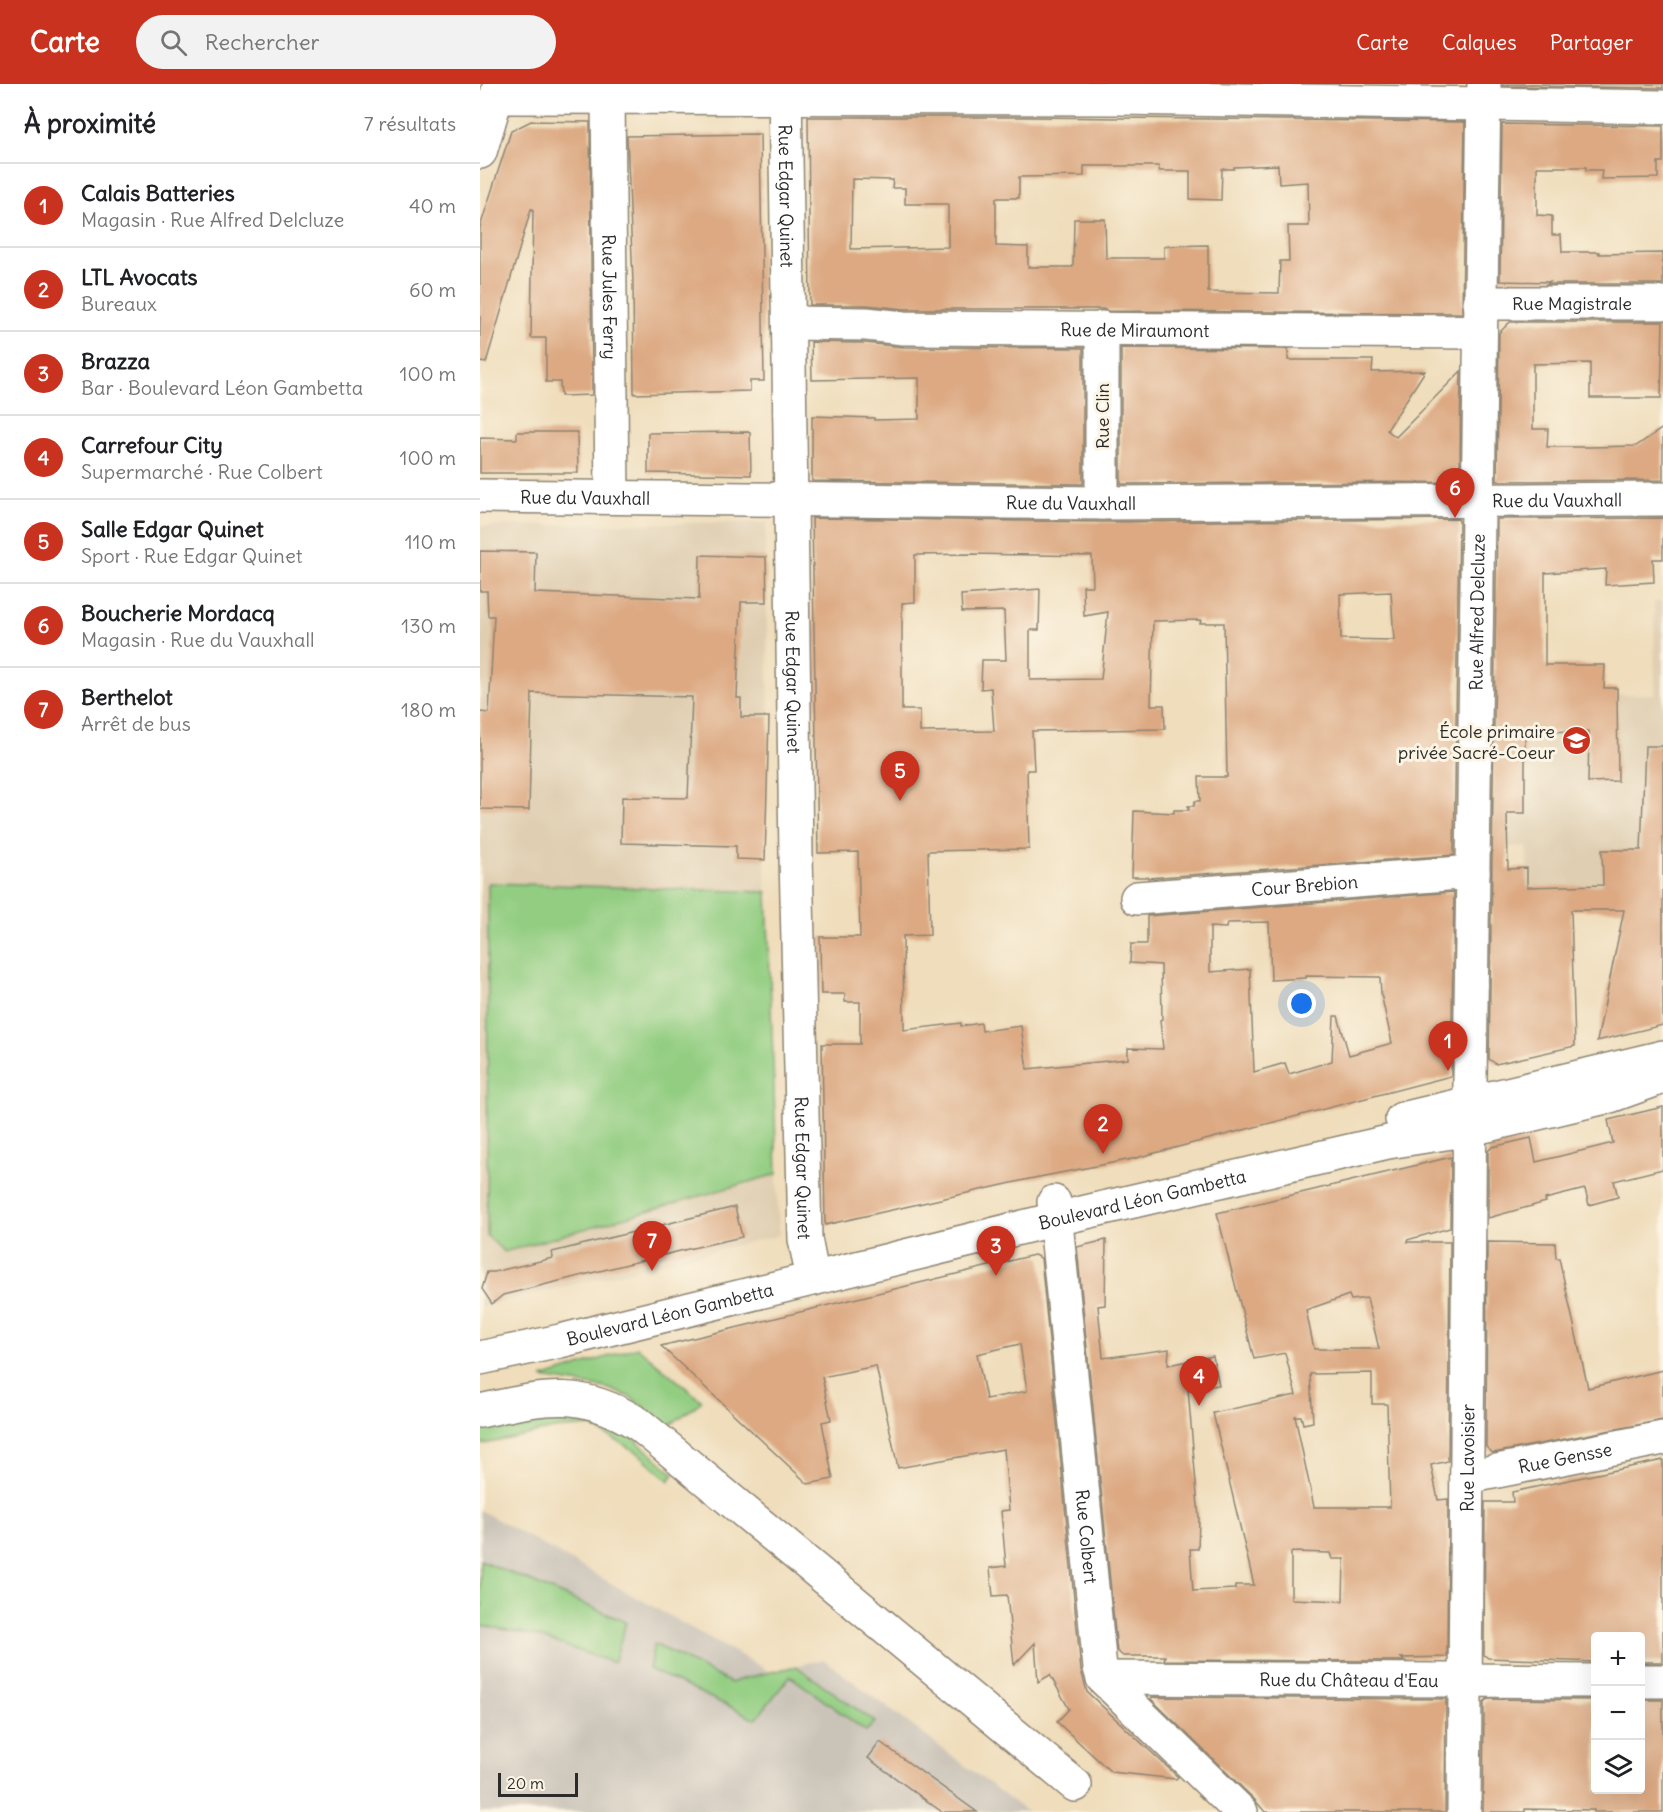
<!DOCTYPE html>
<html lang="fr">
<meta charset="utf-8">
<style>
body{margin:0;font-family:Delius,sans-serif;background:#f2f2f2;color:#202124}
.controls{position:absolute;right:18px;bottom:18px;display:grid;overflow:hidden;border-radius:6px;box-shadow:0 6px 24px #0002}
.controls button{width:54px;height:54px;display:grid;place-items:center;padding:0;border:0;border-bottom:2px solid #e0e0e0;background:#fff;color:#202124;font:30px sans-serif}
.scale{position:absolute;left:18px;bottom:15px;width:80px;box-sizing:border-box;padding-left:6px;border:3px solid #2b2b2b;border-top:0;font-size:16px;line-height:21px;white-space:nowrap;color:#2b2b2b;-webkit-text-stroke:4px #fcf5e5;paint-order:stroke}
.you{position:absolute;left:822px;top:920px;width:21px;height:21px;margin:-15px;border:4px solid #fff;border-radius:50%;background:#1a73e8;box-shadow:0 0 0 9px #1a73e833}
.badge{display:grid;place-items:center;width:39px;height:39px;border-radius:50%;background:#c8321e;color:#fff;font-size:20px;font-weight:700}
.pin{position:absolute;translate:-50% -50px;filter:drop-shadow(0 2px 3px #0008)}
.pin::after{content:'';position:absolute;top:32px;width:21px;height:18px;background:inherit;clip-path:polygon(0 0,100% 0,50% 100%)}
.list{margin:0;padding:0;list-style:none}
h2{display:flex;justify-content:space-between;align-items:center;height:78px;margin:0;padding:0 24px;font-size:26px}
h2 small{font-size:20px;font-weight:400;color:#757577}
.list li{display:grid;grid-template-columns:39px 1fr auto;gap:18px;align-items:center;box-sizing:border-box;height:84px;padding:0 24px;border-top:2px solid #e0e0e0}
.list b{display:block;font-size:22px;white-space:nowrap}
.list p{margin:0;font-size:20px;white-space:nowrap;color:#757577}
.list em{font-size:20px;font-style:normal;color:#757577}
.icon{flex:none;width:33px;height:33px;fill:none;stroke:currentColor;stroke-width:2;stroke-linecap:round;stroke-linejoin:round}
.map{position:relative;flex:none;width:1183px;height:1728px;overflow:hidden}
header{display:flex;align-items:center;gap:36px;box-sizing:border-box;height:84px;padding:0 30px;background:#c8321e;color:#fff}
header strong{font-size:28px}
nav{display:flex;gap:33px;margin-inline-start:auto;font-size:21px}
.search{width:420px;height:54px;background:#f2f2f2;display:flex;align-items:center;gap:15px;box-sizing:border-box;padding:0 21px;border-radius:33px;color:#757577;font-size:22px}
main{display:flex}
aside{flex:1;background:#fff}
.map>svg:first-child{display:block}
.built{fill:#dfceb1}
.industrial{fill:#cac3b8}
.green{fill:#92cd81;stroke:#5e7c56;stroke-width:1.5}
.building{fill:#dca982;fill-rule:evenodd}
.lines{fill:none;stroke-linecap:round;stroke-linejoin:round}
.minor-casing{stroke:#8d8473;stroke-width:36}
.major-casing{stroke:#8d8473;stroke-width:36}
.minor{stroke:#fff;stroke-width:33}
.major{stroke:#fff;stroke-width:33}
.labels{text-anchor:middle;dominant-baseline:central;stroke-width:6;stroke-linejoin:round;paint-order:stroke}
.street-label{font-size:18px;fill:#2b2b2b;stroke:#fcf5e5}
.poi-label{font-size:18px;fill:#2b2b2b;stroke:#fcf5e5;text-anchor:end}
</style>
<header>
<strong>Carte</strong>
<div class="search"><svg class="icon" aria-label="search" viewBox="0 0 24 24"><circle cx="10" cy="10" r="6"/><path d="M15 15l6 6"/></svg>Rechercher</div>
<nav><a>Carte</a><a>Calques</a><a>Partager</a></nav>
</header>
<main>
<aside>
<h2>À proximité<small>7 résultats</small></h2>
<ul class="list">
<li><span class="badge">1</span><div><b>Calais Batteries</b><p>Magasin · Rue Alfred Delcluze</p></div><em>40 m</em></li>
<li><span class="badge">2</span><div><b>LTL Avocats</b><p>Bureaux</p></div><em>60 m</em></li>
<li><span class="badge">3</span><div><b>Brazza</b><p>Bar · Boulevard Léon Gambetta</p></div><em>100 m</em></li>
<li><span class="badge">4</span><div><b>Carrefour City</b><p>Supermarché · Rue Colbert</p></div><em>100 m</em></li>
<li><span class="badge">5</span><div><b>Salle Edgar Quinet</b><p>Sport · Rue Edgar Quinet</p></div><em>110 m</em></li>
<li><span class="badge">6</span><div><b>Boucherie Mordacq</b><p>Magasin · Rue du Vauxhall</p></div><em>130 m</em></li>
<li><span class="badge">7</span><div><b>Berthelot</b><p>Arrêt de bus</p></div><em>180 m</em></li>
</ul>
</aside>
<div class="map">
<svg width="1183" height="1728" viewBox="0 0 1183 1728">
<rect width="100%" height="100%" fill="#fcf5e5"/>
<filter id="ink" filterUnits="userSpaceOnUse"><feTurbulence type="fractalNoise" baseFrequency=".0167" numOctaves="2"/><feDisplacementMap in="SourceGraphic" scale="12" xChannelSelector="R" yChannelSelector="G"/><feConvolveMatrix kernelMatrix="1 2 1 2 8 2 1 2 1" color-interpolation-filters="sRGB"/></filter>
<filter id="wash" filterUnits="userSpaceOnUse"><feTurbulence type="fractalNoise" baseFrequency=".008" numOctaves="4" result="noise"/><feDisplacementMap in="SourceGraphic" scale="24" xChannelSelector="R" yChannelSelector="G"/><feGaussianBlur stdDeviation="1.35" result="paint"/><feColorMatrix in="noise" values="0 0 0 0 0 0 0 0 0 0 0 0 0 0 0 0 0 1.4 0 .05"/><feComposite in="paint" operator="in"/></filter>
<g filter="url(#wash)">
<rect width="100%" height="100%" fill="#efddbb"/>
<path class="built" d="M 287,438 L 285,457 L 289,633 L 285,776 L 299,1151 L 0,1223 L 0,442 Z
M 1183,517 L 1183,701 L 1163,701 L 1160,800 L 1047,803 L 1047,763 L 1007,763 L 1009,613 L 1175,610 L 1174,518 Z"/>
<path class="industrial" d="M 0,1426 L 290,1588 L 343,1575 L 547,1728 L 0,1728 Z"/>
<path class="green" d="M 8,799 L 287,808 L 297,1090 L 24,1168 L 7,1152 Z
M 157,1263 L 222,1317 L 189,1342 L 150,1313 L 127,1304 L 62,1294 Z
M 67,1323 L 135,1338 L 194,1390 L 189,1397 L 157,1368 L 110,1342 L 74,1345 L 0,1361 L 0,1340 Z
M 0,1476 L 146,1538 L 134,1579 L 53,1551 L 0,1541 L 0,1528 L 3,1520 L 0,1518 Z
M 174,1560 L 251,1599 L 262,1595 L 316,1582 L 395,1638 L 386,1647 L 310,1592 L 276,1635 L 169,1585 Z"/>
<g id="blocks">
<path class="building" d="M 1023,0 L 1183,0 L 1183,4 L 1023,2 Z
M 328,33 L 552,33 L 985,38 L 982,229 L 628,227 L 623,225 L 425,225 L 386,221 L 330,221 ZM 798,81 L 799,100 L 828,98 L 829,142 L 808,142 L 809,177 L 800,177 L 799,209 L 728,208 L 728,161 L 684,162 L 684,174 L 626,174 L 625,135 L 594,135 L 593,183 L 548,183 L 548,163 L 516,162 L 516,114 L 539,114 L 539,93 L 604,92 L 604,82 L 679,82 L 679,87 L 710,87 L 710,115 L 741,116 L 742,85 L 754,85 L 754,83 ZM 372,95 L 413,96 L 412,104 L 425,104 L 425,120 L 468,120 L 468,163 L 371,165 Z
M 51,37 L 110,38 L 112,311 L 81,312 L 80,298 L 66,298 L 66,254 L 51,254 L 53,125 L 51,125 L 6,279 L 0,278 L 0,143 L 31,47 Z
M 1022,40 L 1183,42 L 1183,78 L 1178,78 L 1178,94 L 1121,95 L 1122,86 L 1106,86 L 1106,83 L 1057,83 L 1057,131 L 1072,132 L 1072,151 L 1081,151 L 1082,168 L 1119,168 L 1119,170 L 1183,169 L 1183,200 L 1067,200 L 1070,198 L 1020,197 Z
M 280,50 L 284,297 L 270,297 L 270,307 L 154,310 L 153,198 L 147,52 Z
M 1030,238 L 1183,238 L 1181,314 L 1110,314 L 1110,279 L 1053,280 L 1053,345 L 1068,345 L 1067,363 L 1110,363 L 1156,362 L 1183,344 L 1183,396 L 1017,397 L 1019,249 Z
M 331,258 L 385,259 L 424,263 L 603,264 L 603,400 L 332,397 L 332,332 L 394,334 L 394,336 L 439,335 L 439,294 L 332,296 Z
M 641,264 L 808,265 L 808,276 L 893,276 L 892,288 L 945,287 L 907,346 L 916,353 L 981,287 L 980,380 L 964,398 L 641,400 Z
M 37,348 L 97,348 L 98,389 L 0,389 L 0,354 L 37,355 Z
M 270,348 L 271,391 L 168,389 L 168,349 Z
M 332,434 L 622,438 L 978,435 L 979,437 L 974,771 L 668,794 L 668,793 L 652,793 L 654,727 L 694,729 L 694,726 L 709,726 L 708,722 L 714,722 L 715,717 L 720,717 L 719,693 L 747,693 L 744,539 L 720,539 L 721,536 L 673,537 L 671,621 L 684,621 L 685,645 L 552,647 L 554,686 L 547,686 L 549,765 L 448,767 L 450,851 L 423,852 L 424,946 L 481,939 L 481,942 L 501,939 L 502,947 L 541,942 L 547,985 L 648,975 L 648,964 L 683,965 L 680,936 L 682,935 L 681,881 L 650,879 L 651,860 L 667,860 L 667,832 L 974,808 L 971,992 L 652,1075 L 549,1095 L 345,1141 L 342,960 L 380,960 L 380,918 L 365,918 L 365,910 L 341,910 L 340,853 L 380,853 L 378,768 L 338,769 ZM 492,470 L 612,472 L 613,502 L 603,502 L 604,532 L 628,528 L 621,595 L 550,596 L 550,546 L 559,546 L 560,505 L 481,511 L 482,528 L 524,527 L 526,576 L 502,576 L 501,605 L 511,604 L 514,647 L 440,648 L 440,626 L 422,626 L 422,519 L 435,518 L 435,471 ZM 911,508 L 914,556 L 861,555 L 860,510 ZM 789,838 L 791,896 L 826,894 L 826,892 L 900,893 L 901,910 L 912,959 L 869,971 L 858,932 L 854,932 L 852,977 L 809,990 L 805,979 L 774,988 L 770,885 L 730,888 L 730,843 L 746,844 L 747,839 Z
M 1183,434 L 1183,475 L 1173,475 L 1174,498 L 1125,501 L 1126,485 L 1065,489 L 1065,581 L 1125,581 L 1124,604 L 1137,604 L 1138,697 L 1108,698 L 1109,647 L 1045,648 L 1045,729 L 1027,729 L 1028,785 L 1047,784 L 1047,803 L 1123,801 L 1122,766 L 1161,766 L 1165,662 L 1183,662 L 1183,941 L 1117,957 L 1144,826 L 1091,826 L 1095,962 L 1016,980 L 1009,975 L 1017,435 Z
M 0,467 L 56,468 L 55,509 L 219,515 L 220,471 L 286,473 L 287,518 L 261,518 L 257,614 L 261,614 L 261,633 L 289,633 L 285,776 L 256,775 L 256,762 L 141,759 L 142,713 L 208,714 L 212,613 L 52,609 L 49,726 L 0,725 L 0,628 L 9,629 L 14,532 L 8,532 L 7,507 L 0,507 Z
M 1183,1023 L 1183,1085 L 1134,1097 L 1138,1113 L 1109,1121 L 1105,1105 L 1065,1115 L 1066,1118 L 1008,1134 L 1008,1067 L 1012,1063 L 1051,1054 L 1056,1078 L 1133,1059 L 1128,1036 Z
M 971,1073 L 970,1144 L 927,1156 L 927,1158 L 970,1158 L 968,1377 L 951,1381 L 958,1416 L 968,1415 L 967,1573 L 921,1574 L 925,1577 L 684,1576 L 685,1572 L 643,1572 L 637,1567 L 597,1163 L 626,1156 L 625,1221 L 618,1222 L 623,1274 L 689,1265 L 688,1281 L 733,1272 L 739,1301 L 708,1306 L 719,1434 L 718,1465 L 710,1465 L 713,1507 L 755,1505 L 755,1501 L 774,1501 L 733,1329 L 816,1311 L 805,1269 L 774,1275 L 737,1129 ZM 869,1211 L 871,1216 L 887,1214 L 899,1265 L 834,1265 L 826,1226 ZM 892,1289 L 892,1320 L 907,1320 L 910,1423 L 834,1423 L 815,1332 L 821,1332 L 823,1340 L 833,1338 L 830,1290 ZM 811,1468 L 850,1469 L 852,1475 L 864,1475 L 863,1517 L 811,1515 Z
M 255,1123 L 262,1153 L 208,1165 L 23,1211 L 12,1220 L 2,1205 L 7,1188 L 14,1188 L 73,1174 L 72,1168 Z
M 1007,1158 L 1075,1159 L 1076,1174 L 1079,1174 L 1108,1304 L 1183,1286 L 1183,1336 L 1013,1369 L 1006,1363 Z
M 554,1171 L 561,1174 L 601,1586 L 607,1608 L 698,1693 L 696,1695 L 631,1688 L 577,1638 L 589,1625 L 570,1591 L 558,1598 L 555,1559 L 534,1581 L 527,1511 L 513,1512 L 510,1484 L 526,1482 L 521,1427 L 529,1426 L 524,1365 L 418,1384 L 396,1282 L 342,1293 L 351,1336 L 342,1338 L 353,1395 L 328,1400 L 181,1262 ZM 540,1260 L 547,1307 L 506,1315 L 497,1270 Z
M 1183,1376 L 1183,1578 L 1161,1578 L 1161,1552 L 1116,1552 L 1116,1578 L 1008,1574 L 1004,1571 L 1005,1418 L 1033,1418 L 1032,1408 Z
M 672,1613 L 966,1615 L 965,1728 L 785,1728 L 774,1715 L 671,1615 Z
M 1007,1615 L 1116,1616 L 1116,1706 L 1161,1706 L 1161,1616 L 1183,1616 L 1183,1728 L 1114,1728 L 1114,1726 L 1045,1725 L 1045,1728 L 1003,1728 L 1004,1619 Z
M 400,1658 L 497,1728 L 462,1728 L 388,1674 Z"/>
</g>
</g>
<g filter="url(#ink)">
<use href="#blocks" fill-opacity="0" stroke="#8d8473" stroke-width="1.5"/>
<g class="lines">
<defs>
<g id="minor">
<path id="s1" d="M 305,0 L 316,772 L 325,1155 L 333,1195"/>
<path d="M 18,13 L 638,14 L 1183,23"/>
<path id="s2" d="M 128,13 L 132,413"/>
<path d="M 0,68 L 20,0"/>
<path id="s3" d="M 1000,219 L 1183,219"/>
<path id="s4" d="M 309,239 L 386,240 L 424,244 L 1000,248"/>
<path id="s5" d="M 0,412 L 622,419 L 1183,415"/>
<path d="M 622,419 L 622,244"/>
<path id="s6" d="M 657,814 L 993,788"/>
<path id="s7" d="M 574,1118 L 620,1584 L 623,1594 L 761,1728"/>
<path d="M 0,1327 C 65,1313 100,1303 160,1341 L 595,1701"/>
<path id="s8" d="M 987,1393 L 1183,1354"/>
<path id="s9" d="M 623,1594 L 1116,1597"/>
<path d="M 1160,1597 L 1183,1597"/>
<path id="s10" d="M 984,1728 L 990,996 L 1004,0"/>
</g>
<g id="major">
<path d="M 922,1035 L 1183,973"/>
<path id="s11" d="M 0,1274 L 80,1257 L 576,1135 L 908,1058 L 991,1045 L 1130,1012 L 1183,993"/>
</g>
</defs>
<use href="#minor" class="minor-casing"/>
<use href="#major" class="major-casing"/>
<use href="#minor" class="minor"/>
<use href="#major" class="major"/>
</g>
</g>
<defs>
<symbol id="school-disc" viewBox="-11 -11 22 22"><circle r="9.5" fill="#c8321e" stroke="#fcf5e5"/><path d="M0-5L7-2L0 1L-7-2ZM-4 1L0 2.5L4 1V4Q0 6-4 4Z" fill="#fff"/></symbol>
</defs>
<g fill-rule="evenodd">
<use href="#school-disc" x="1080" y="640" width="33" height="33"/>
</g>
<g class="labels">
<g class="street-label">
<text stroke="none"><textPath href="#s1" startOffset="112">Rue Edgar Quinet</textPath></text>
<text stroke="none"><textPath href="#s2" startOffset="200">Rue Jules Ferry</textPath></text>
<text stroke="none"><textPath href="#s3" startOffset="92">Rue Magistrale</textPath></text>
<text stroke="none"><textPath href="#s4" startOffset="346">Rue de Miraumont</textPath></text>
<text transform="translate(622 332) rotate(-90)">Rue Clin</text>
<text stroke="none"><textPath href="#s5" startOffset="105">Rue du Vauxhall</textPath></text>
<text stroke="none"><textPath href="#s5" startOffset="1077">Rue du Vauxhall</textPath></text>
<text stroke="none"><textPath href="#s5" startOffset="591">Rue du Vauxhall</textPath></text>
<text stroke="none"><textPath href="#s10" startOffset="1200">Rue Alfred Delcluze</textPath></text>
<text stroke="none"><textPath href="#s1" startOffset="598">Rue Edgar Quinet</textPath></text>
<text stroke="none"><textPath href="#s6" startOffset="168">Cour Brebion</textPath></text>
<text stroke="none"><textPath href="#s1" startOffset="1084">Rue Edgar Quinet</textPath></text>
<text stroke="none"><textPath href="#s11" startOffset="681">Boulevard Léon Gambetta</textPath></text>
<text stroke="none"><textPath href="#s11" startOffset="195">Boulevard Léon Gambetta</textPath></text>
<text stroke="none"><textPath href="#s8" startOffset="100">Rue Gensse</textPath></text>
<text stroke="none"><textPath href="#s10" startOffset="354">Rue Lavoisier</textPath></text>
<text stroke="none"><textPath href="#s7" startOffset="336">Rue Colbert</textPath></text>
<text stroke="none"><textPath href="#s9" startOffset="246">Rue du Château d'Eau</textPath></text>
</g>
<g class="poi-label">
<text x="1075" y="647">École primaire<tspan x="1075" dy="21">privée Sacré-Coeur</tspan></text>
</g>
</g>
</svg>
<div class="controls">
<button>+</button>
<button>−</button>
<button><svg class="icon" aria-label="layers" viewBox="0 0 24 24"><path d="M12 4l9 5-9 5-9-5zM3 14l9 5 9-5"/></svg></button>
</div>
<div class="scale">20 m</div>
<div class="you"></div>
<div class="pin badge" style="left:968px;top:987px">1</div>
<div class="pin badge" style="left:623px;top:1070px">2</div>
<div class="pin badge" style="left:516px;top:1192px">3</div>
<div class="pin badge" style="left:719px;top:1322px">4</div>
<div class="pin badge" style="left:420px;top:717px">5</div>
<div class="pin badge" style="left:975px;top:434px">6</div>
<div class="pin badge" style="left:172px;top:1187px">7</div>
</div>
</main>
